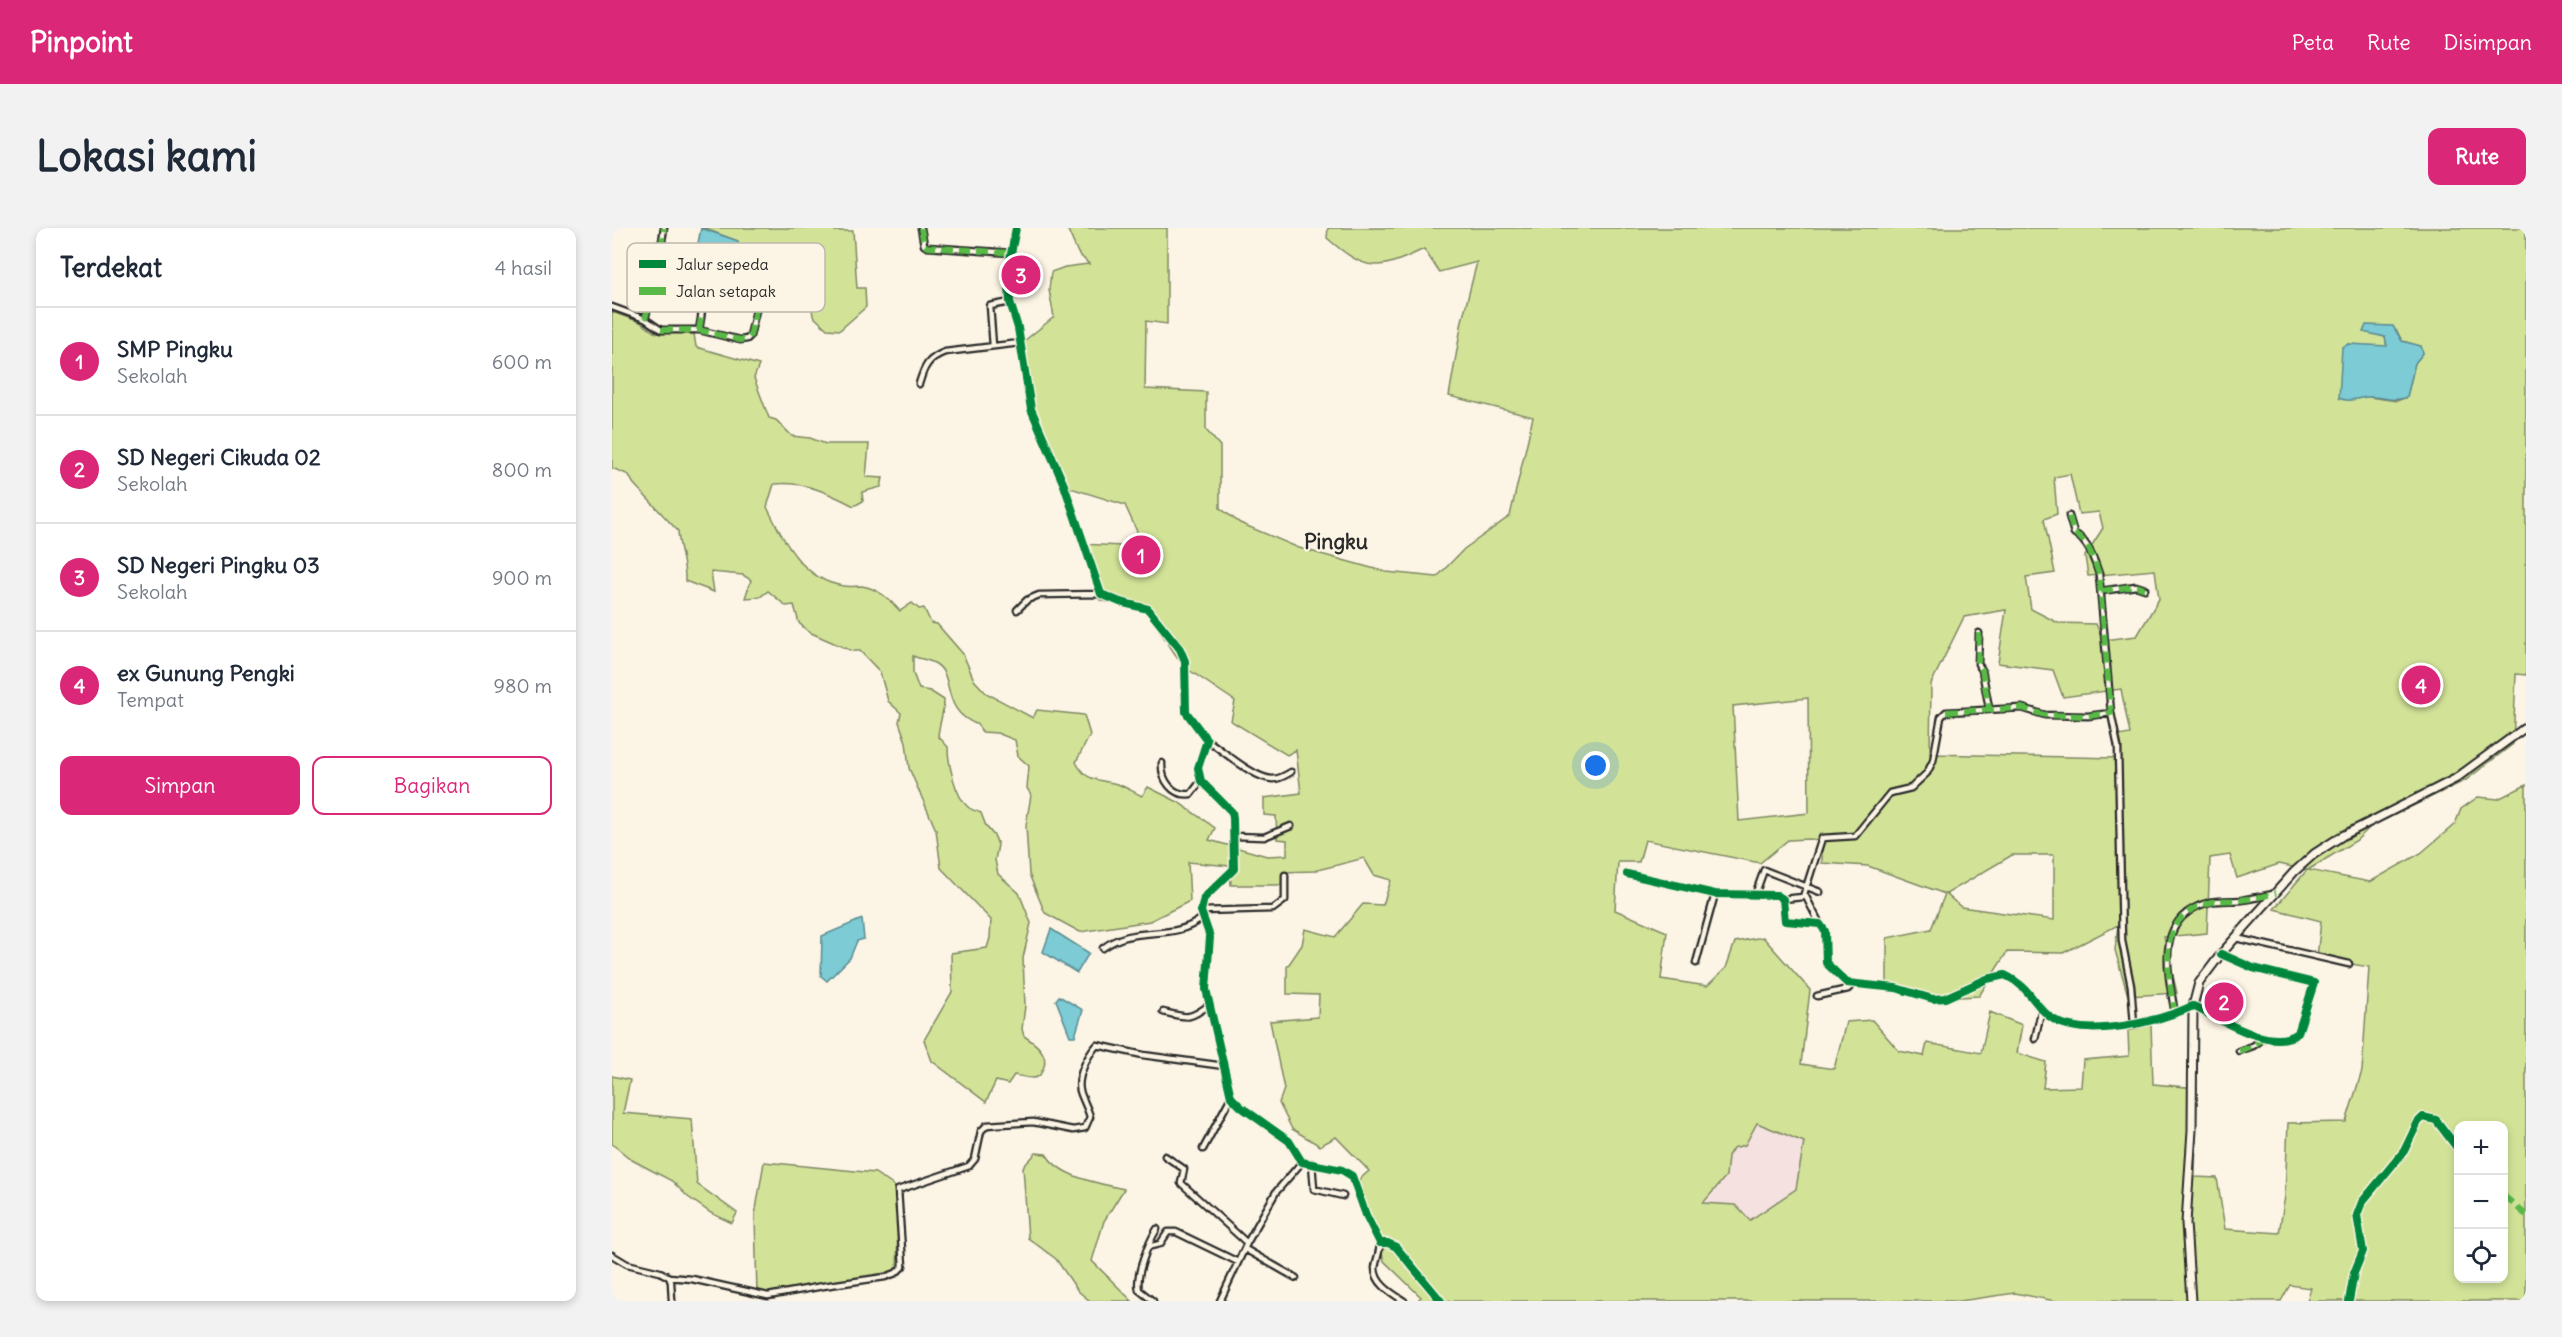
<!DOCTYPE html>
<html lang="id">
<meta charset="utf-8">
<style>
body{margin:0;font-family:Delius,sans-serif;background:#f2f2f3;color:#1f2937}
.controls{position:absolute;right:18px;bottom:18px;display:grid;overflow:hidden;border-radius:12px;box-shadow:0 3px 9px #0003}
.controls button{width:54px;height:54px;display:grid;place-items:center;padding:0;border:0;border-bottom:2px solid #e0e1e3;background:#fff;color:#1f2937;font:30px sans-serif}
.you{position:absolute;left:984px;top:538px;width:21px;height:21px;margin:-15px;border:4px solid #fff;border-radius:50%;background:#1a73e8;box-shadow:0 0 0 9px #1a73e833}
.badge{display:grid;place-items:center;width:39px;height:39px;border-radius:50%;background:#db2777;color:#fff;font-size:20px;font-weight:700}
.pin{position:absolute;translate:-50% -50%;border:3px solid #fff;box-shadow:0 2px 6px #0006}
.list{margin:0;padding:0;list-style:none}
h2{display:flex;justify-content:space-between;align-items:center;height:78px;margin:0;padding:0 24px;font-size:26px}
h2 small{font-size:20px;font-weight:400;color:#747a83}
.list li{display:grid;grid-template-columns:39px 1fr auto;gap:18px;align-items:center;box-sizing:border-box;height:108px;padding:0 24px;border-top:2px solid #e0e1e3}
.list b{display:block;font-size:22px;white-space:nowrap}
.list p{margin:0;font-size:20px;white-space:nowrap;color:#747a83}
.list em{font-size:20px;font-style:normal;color:#747a83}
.actions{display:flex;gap:12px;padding:18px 24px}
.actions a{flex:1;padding:14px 0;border:2px solid #db2777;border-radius:12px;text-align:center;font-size:21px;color:#db2777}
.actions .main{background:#db2777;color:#fff}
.icon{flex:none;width:33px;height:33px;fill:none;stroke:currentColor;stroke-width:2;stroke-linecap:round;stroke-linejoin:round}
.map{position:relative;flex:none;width:1914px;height:1073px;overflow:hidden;border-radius:12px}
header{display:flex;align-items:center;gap:36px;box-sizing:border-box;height:84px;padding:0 30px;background:#db2777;color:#fff}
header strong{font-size:28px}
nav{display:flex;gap:33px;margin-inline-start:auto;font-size:21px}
.intro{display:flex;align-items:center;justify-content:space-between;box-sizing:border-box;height:144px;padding:0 36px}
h1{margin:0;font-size:42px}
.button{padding:15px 27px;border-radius:12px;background:#db2777;color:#fff;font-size:21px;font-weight:700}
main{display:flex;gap:36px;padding:0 36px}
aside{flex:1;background:#fff;border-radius:12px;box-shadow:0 3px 9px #0003}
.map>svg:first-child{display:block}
.built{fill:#f4e1e0}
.green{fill:#d2e398;stroke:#7e8762;stroke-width:1.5;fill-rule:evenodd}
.water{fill:#7bcbd5;stroke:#5b8b91;stroke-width:1.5}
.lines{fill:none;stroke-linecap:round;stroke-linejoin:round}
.street-casing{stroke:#2b2b2b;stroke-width:9}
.secondary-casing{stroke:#2b2b2b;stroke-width:11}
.street{stroke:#fcf5e5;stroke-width:4.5}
.secondary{stroke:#fcf5e5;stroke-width:7}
.quiet{stroke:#58b947;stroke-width:6;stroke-dasharray:12 6;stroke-linecap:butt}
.cycleway-casing{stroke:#fcf5e5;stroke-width:11}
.cycleway{stroke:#00873e;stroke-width:8}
.labels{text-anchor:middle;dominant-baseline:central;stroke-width:4.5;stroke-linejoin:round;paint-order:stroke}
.quarter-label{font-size:21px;font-weight:bold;fill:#2b2b2b;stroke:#fcf5e5}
.key{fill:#fcf5e5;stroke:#bdb8ad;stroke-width:1.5}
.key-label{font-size:16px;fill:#2b2b2b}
</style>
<header>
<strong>Pinpoint</strong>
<nav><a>Peta</a><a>Rute</a><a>Disimpan</a></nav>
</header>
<div class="intro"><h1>Lokasi kami</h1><a class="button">Rute</a></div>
<main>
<aside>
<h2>Terdekat<small>4 hasil</small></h2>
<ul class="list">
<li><span class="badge">1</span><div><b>SMP Pingku</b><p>Sekolah</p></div><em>600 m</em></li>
<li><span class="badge">2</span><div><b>SD Negeri Cikuda 02</b><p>Sekolah</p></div><em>800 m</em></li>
<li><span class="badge">3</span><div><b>SD Negeri Pingku 03</b><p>Sekolah</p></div><em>900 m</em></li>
<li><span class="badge">4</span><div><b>ex Gunung Pengki</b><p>Tempat</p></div><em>980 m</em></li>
</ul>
<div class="actions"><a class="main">Simpan</a><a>Bagikan</a></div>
</aside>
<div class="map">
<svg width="1914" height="1073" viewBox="0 0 1914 1073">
<rect width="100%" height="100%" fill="#fcf5e5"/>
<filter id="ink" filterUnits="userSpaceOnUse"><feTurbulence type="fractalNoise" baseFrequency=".0167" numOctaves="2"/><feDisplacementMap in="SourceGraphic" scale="12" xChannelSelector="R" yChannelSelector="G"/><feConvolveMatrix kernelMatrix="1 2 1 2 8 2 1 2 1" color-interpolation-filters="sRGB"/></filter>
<g filter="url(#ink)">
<path class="built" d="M 1145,895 L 1192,913 L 1184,961 L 1138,992 L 1090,975 L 1114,948 L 1116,928 L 1121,920 L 1133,917 Z"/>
<path class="green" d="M 91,0 L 223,0 L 223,3 L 241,3 L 245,60 L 253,60 L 254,79 L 228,102 L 215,101 L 201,88 L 198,66 L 190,67 L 192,53 L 189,50 L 184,54 L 182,78 L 147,74 L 148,58 L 118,59 L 115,48 L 128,24 L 126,13 Z
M 455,0 L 555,0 L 555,96 L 534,93 L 533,161 L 594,164 L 594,202 L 608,218 L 608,280 L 628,295 L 687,320 L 774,344 L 825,349 L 852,321 L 898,288 L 921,189 L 837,168 L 850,93 L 865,34 L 827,44 L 812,21 C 766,43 755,45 715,10 L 716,0 L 1914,0 L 1914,447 L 1904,446 L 1901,516 L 1854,552 L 1759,598 L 1745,612 L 1696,642 L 1758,654 L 1809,625 L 1843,596 L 1849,581 L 1866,569 L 1886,571 L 1914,557 L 1914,1073 L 1695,1073 L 1699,1060 L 1678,1057 L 1669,1073 L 1443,1073 L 1403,1065 L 1348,1073 L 805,1073 L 809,1069 L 772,1033 L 766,1009 L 741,957 L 757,943 L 724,909 L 708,918 L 680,901 L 667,875 L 672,861 L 658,793 L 706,789 L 707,767 L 675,766 L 675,739 L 690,717 L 693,701 L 723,709 L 751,676 L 771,677 L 779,652 L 762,647 L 752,630 L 702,643 L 671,644 L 669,657 L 619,657 L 618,638 L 576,634 L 578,673 L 538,693 L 468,704 L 433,685 L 417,646 L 414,597 L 419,567 L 415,560 L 417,538 L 406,528 L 403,512 L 385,505 L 370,504 L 366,497 C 327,482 344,449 324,436 C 317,432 308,431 301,428 L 301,445 L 307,461 L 318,463 L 332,472 C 332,484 327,496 326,508 L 336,519 C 336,535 343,568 356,579 C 359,582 365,583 369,585 L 374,598 L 383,609 L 386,617 L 383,632 L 386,646 L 407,665 L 419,695 L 411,730 L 413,778 L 410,801 L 412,808 C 423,815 438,826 431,841 C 429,846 427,850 421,850 C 415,850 408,848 402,847 L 396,856 L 384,853 L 374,874 L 320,833 L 312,812 L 340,764 L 339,725 L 375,720 L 378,710 L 379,692 L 329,640 L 324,602 L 297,540 L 294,514 L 287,494 L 289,485 L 276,473 L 268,444 L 248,423 L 240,423 L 197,404 L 187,395 L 182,377 L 174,378 L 156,363 L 148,369 L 133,370 L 139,352 L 131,347 L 99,344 L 102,364 L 73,353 C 74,336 67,321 66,303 L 21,255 L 17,247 L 0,240 L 0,84 L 28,94 L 42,104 L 49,106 L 65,104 L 82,106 L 84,119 L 147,137 L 142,150 L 157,190 L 164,192 L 180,208 L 198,210 L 214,216 L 257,216 L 254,249 L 271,250 L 269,259 L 250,264 L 251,273 L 242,278 C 217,265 192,253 162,256 L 155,279 C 171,312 191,353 232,358 C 238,359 244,358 250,358 C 267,361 277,371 288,383 L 300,375 L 307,381 L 312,380 L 319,395 L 325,396 L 351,426 L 362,452 L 374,465 L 421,490 L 425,482 L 472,487 L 478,507 L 464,534 C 475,556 487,550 508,557 C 515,560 522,564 530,568 L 536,559 L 566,574 L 603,600 L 597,612 L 655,628 L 675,627 L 675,612 L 665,611 L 664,588 L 652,587 L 652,570 L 689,565 L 684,522 L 675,527 L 619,493 L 623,473 L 571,438 L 535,384 L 488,372 L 468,316 L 532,319 L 513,277 L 452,258 L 417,173 L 412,113 L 442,89 L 437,62 L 439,44 L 453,39 L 477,36 L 466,25 ZM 1751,103 L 1785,103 L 1790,113 L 1809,118 L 1811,125 L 1803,135 L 1795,169 L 1785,173 L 1757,169 L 1737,116 L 1775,119 L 1773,109 ZM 1458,246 L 1467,286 L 1487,284 L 1491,300 L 1473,328 L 1476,348 L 1543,342 L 1547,371 L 1525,408 L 1491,412 L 1484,396 L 1446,395 L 1419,381 L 1414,349 L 1443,345 L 1432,291 L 1445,286 L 1442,249 ZM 1394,382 L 1386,435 L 1441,442 L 1451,469 L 1509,461 L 1518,506 L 1501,509 L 1504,530 L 1318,526 L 1319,456 L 1352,389 ZM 1196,470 L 1197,585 L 1127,593 L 1121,478 ZM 1197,611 L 1210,613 L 1210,635 L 1256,638 L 1333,666 L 1319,701 L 1275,710 L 1275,760 L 1322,775 L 1348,769 L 1367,768 L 1395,724 L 1451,725 L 1506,697 L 1503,722 L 1516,768 L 1565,765 L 1552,709 L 1595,705 L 1598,630 L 1618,627 L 1625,650 L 1667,636 L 1695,642 L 1662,681 L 1709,693 L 1705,730 L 1757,739 L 1750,843 L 1734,894 L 1676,895 L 1673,968 L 1667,1005 L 1613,1001 L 1605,950 L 1583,949 L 1585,860 L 1541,856 L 1539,797 L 1516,803 L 1517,828 L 1471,832 L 1469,859 L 1431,860 L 1434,834 L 1405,825 L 1410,797 L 1378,784 L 1369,825 L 1315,815 L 1312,828 L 1287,823 L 1260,792 L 1234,794 L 1222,841 L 1189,836 L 1198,762 L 1151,709 L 1123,714 L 1114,740 L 1095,758 L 1049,751 L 1055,704 L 1003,682 L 1006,634 L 1027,634 L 1033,612 L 1148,635 L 1176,612 ZM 1400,627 L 1442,627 L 1442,692 L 1349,679 L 1334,666 ZM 1145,895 L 1192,914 L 1184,961 L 1138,992 L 1123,977 L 1091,975 L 1114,948 L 1116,928 L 1121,920 L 1133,917 ZM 1846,898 L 1892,898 L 1892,1050 L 1846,1050 Z
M 0,848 L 18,852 L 11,885 L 80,891 L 85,956 L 125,985 L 120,995 L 99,985 L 76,969 L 60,953 L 20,932 L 0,916 Z
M 424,925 L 434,926 C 448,950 487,955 512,961 L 492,993 L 480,1033 L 520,1073 L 478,1073 L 466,1063 L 444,1031 L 416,1010 L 411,939 Z
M 152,934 L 263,945 L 291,964 L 286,986 L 285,1046 L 145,1067 L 143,987 Z"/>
<path class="water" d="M 89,0 L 126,13 L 128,24 L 115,48 L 82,35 Z
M 1754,97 L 1781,98 L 1790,113 L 1809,118 L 1811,125 L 1803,135 L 1795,169 C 1781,175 1771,168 1756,169 C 1744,170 1738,175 1727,170 L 1730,119 L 1737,116 L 1775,118 L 1773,109 L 1751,104 Z
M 250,691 L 252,711 L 245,713 L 238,730 L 215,753 L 209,748 L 210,708 Z
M 439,701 L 477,725 L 465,745 L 431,724 Z
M 447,768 L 471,782 L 463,808 L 458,808 L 444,772 Z"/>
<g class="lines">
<defs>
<path id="street" d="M 309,0 L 312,17 L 315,19 L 399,25
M 404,0 L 396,41 L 398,74 L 406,100 L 419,181 L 452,257 L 489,366 L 508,374 L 536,381 L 568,421 L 573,433 L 574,484 L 595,512 L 586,540 L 589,553 L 620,584 L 621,590 L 622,641 L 592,670 L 589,683 L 598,709 L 594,761 L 619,869 L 629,879 L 677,913 L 690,934 L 730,942 L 740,948 L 754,987 L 768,1015 L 776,1015 L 784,1019 L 829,1073
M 45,46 L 86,64 C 93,74 89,90 87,102
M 0,79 L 33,91 L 49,102 L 87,102 L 128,112 L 135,111 L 138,108 L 145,78 L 89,68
M 33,91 L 45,46 L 52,0
M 381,118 L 378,78 L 398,74
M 307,156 C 312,139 316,130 333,124 L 408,115
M 1457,288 L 1462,305 C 1476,313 1482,331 1487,346 L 1499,485 L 1506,519 L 1510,713 L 1519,758 L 1522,796
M 1489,363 L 1524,358 L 1533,361
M 405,382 L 415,372 L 427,367 L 489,366
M 1367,405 L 1366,436 L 1370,442 L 1377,480
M 595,512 C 610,522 644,552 661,551 C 668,551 674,547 679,544
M 550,535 C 549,551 560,569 579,566 L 589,553
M 622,608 L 652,609 L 679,598
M 1015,646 L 1103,666 L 1165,667 L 1171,671 L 1173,693 L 1208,696 L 1213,703 L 1214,735 L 1235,755 L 1284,760 L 1321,771 L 1333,770 L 1375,751 L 1393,747 C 1420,760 1421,778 1441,791 C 1474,812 1548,793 1581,778 C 1607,790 1659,825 1686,805 L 1702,755 L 1641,740 L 1609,726
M 1143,667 L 1152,642 L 1208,664
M 1193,667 L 1208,696
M 1171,671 L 1191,669 L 1210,610 L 1243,608 L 1278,565 L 1299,560 L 1315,545 L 1321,533 L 1329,489 L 1334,484 L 1410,480 L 1433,487 L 1476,488 L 1499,485
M 589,683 L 661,681 L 673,672 L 673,647
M 1624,710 L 1737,736
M 491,720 C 524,695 560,715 590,690
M 1084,735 L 1103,666
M 1205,768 L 1236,761 L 1241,756
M 551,784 C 575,790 577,792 597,777
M 1563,786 C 1556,743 1541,689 1598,674 C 1609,672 1620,673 1630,672 C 1641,670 1652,668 1662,666
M 1423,811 L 1430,780
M 1627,823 L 1641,818 L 1652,810
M 591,921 L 619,869
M 553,928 L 572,941 L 569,955 L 635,1015
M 700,935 L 702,961 L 731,968
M 768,1015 C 768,1024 764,1032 763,1040 C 763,1056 781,1066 792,1073
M 536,1019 L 548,1016 L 556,1004 L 564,1004 L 626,1034
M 633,1021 L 684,1050
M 0,1027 L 15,1036 L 48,1044 L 57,1049 L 80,1051 L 156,1068 L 211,1058 L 273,1049 L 284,1045 L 291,1038 L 286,962 L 357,938 L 363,931 L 369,903 L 375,897 L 421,894 L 461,902 L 473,900 L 478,889 C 476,881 472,874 469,866 C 463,852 475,828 485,817 L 531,827 L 612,838
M 57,1049 L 59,1054 L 60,1073
M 541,1073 L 527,1062 C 523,1047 537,1014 545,1001
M 608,1073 L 635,1015 L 664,964 L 690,934"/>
<path id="secondary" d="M 1579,1073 L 1574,995 L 1580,902 L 1581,778 L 1587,755 L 1609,726 L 1682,644 L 1702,626 L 1730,608 L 1843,551 L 1914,499"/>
</defs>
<use href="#street" class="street-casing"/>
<use href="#secondary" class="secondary-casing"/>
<use href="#street" class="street"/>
<use href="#secondary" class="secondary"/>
<path class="quiet" d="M 309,0 L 312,17 L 315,19 L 399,25
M 45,46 L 86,64 C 93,74 89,90 87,102
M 33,91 L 45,46 L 52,0
M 49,102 L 87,102 L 128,112 L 135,111 L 138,108 L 145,78 L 89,68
M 1489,363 L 1524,358 L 1533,361
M 1367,405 L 1366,436 L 1370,442 L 1377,480
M 1334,484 L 1410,480 L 1433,487 L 1476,488 L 1499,485 L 1487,346 C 1482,331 1476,313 1462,305 L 1457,288
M 1563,786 C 1556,744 1541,687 1600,674 C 1609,672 1618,673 1627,672 C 1640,671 1652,668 1664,665
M 1627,823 L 1641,818 L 1652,810
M 1892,968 L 1914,987"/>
<defs>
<path id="cycleway" d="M 404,0 L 396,41 L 398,74 L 406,100 L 419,181 L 452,257 L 489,366 L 508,374 L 536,381 L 568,421 L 573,433 L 574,484 L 595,512 L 586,540 L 589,553 L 620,584 L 621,590 L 622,641 L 592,670 L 589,683 L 598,709 L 594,761 L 619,869 L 629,879 L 677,913 L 690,934 L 730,942 L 740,948 L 754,987 L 768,1015 L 776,1015 L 784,1019 L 829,1073
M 1015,646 L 1103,666 L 1165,667 L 1171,671 L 1173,693 L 1208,696 L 1213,703 L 1214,735 L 1235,755 L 1284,760 L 1321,771 L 1333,770 L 1375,751 L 1393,747 C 1420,760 1421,778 1441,791 C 1474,812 1548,793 1581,778 C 1607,790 1659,825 1686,805 L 1702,755 L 1641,740 L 1609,726
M 1737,1073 L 1742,1045 L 1751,1023 L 1745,987 L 1750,974 L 1792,923 L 1806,894 L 1811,889 L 1824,892 L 1846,921"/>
</defs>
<use href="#cycleway" class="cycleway-casing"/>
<use href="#cycleway" class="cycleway"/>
</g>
</g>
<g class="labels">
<g class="quarter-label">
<text x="724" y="313">Pingku</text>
</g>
</g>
<rect x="15" y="15" width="198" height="69" rx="9" class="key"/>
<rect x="27" y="32" width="27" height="8" fill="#00873e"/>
<rect x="27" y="59" width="27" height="8" fill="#58b947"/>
<g class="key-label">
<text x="64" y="42">Jalur sepeda</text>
<text x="64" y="69">Jalan setapak</text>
</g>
</svg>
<div class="controls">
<button>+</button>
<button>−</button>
<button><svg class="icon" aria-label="locate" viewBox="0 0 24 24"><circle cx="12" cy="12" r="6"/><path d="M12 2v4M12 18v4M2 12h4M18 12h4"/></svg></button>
</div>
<div class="you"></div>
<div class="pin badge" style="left:529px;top:327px">1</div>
<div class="pin badge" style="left:1612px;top:774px">2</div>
<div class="pin badge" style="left:409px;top:47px">3</div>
<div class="pin badge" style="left:1809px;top:457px">4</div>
</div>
</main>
